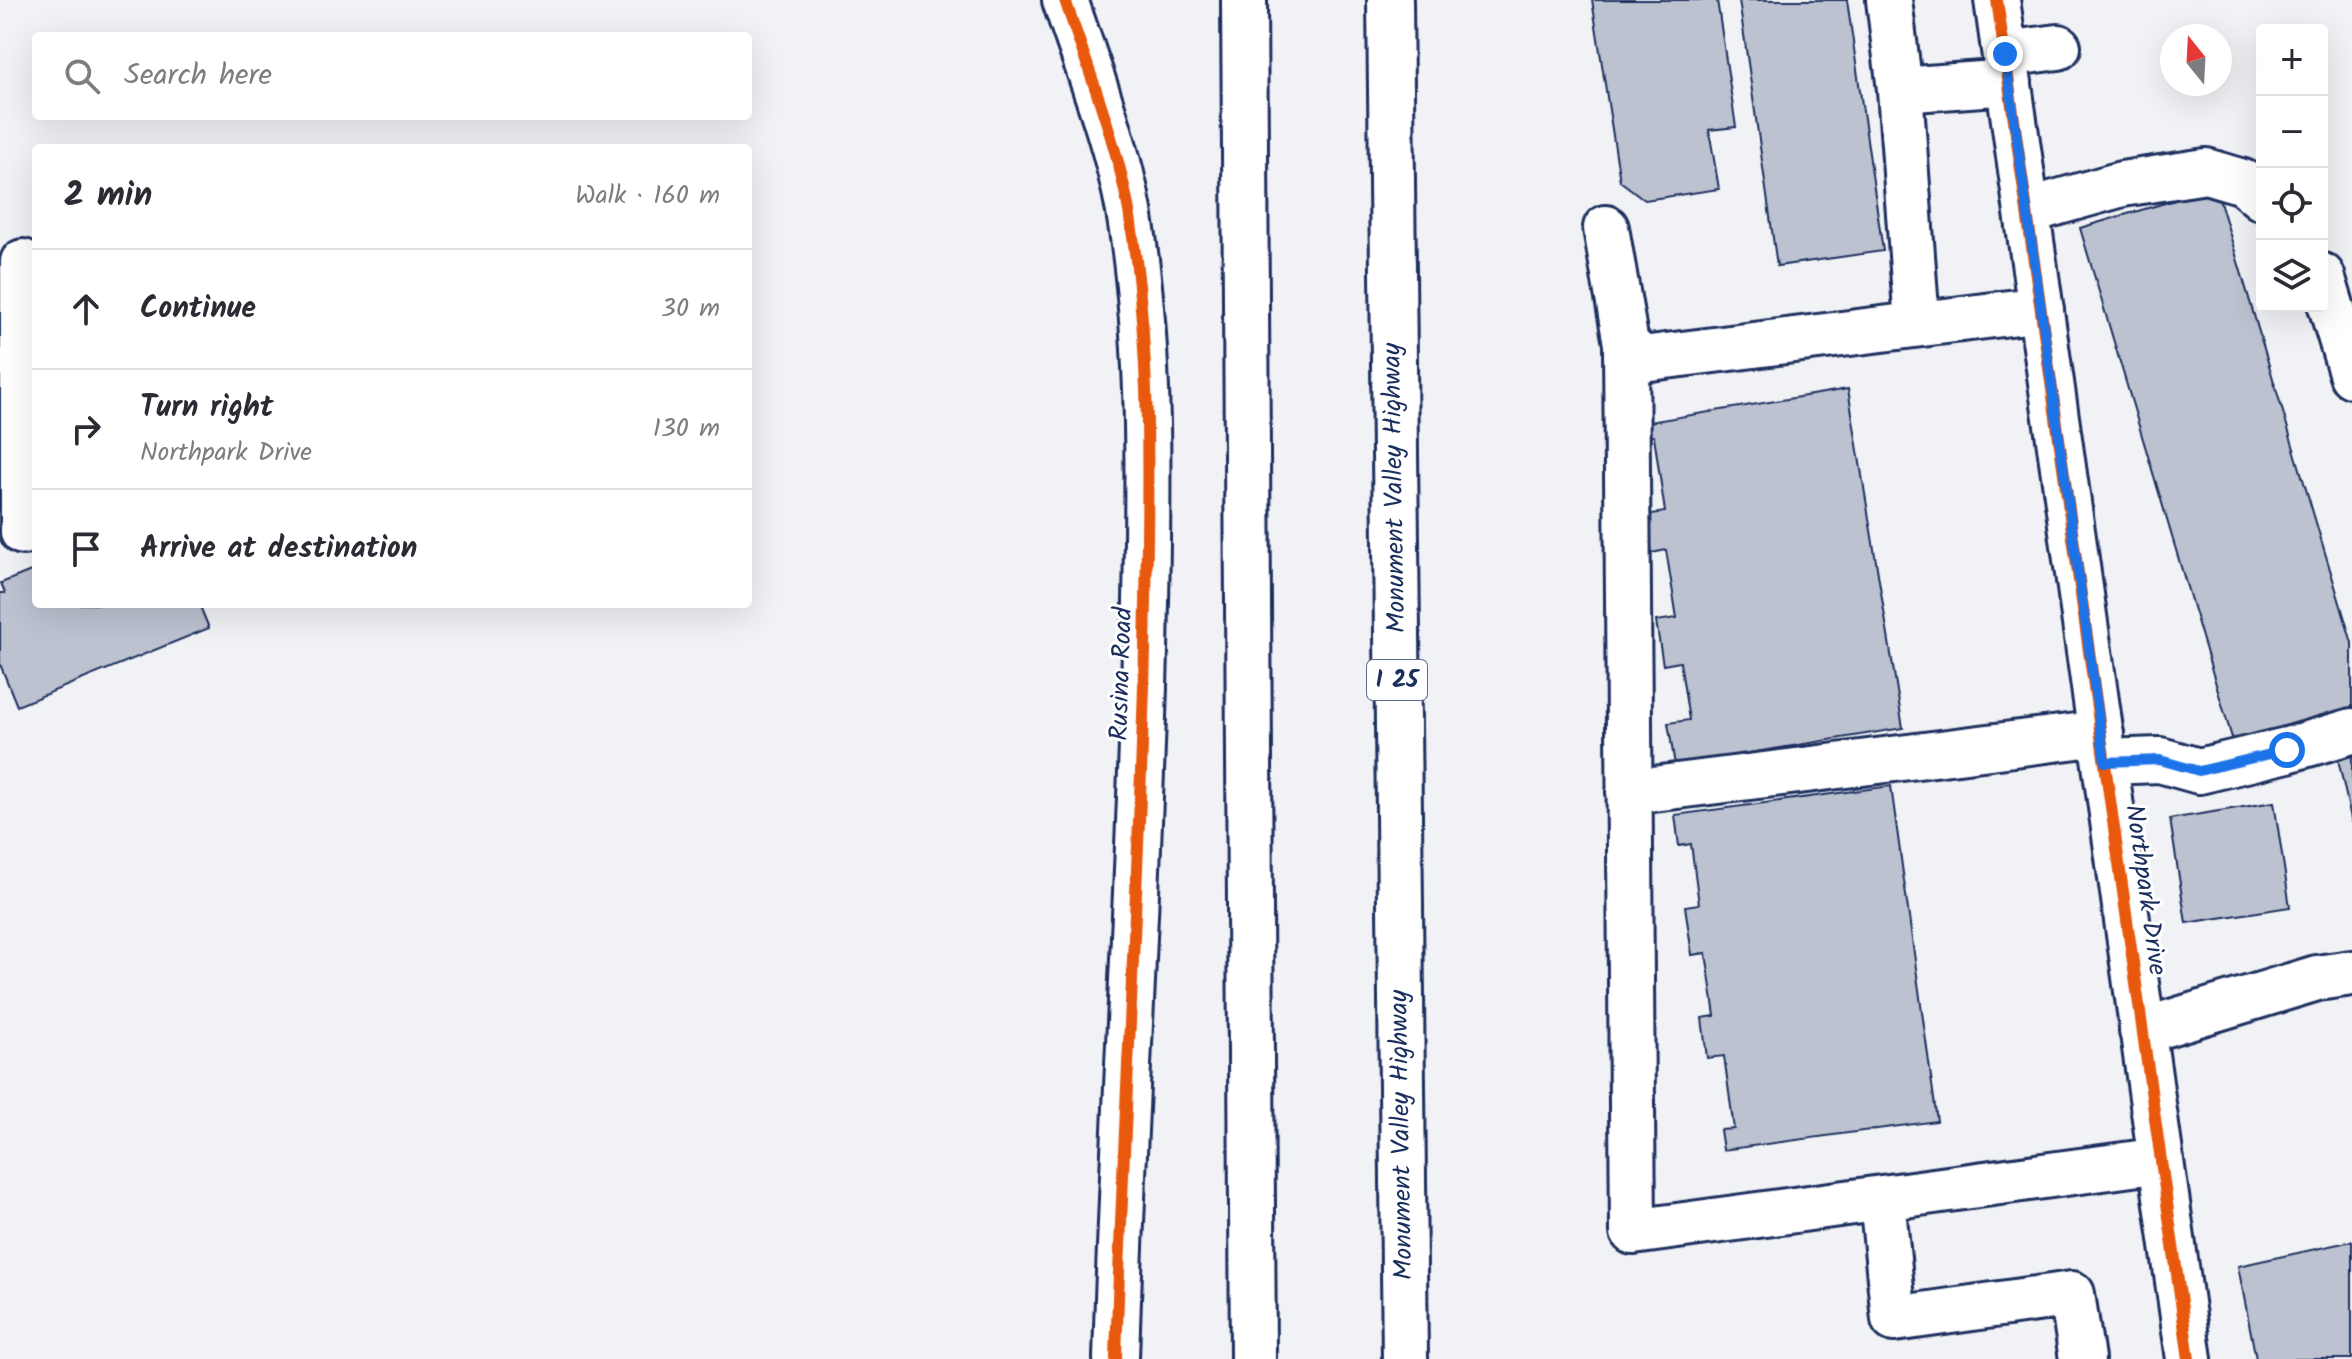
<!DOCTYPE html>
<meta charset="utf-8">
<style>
body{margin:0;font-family:Kalam,sans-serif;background:#f2f2f3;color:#2b2b33}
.controls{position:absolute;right:24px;top:24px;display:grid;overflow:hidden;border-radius:8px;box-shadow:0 8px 32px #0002}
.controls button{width:72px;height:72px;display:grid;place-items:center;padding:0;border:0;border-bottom:2px solid #e1e1e2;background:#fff;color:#2b2b33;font:40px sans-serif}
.compass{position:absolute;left:2160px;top:24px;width:72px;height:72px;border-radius:50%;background:#fff;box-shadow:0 8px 32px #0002;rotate:342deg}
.stop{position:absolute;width:24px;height:24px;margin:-18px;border:6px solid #1a73e8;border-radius:50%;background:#fff}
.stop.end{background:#1a73e8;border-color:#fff;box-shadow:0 2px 8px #0008}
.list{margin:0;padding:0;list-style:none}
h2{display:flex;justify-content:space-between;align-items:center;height:104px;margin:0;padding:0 32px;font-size:34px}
h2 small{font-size:26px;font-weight:400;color:#7c7c81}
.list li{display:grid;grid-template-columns:52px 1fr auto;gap:24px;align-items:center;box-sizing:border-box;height:120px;padding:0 32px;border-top:2px solid #e1e1e2}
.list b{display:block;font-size:30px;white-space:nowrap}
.list p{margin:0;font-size:26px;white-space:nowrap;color:#7c7c81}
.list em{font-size:26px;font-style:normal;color:#7c7c81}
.icon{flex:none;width:44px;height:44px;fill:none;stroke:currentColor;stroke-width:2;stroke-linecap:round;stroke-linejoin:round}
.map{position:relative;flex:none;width:2352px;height:1359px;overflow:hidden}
.search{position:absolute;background:#fff;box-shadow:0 8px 32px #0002;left:32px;top:32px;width:720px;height:88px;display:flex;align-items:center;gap:20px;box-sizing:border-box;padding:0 28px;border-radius:8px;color:#7c7c81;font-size:30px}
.panel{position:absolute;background:#fff;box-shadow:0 8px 32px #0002;left:32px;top:144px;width:720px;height:464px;border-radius:8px}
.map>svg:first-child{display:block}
.building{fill:#bcc2d0;stroke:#1b2f5e;stroke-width:2}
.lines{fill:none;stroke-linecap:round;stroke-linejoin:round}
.minor-casing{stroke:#1b2f5e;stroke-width:50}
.highway-casing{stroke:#1b2f5e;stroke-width:50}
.minor{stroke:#fff;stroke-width:44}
.highway{stroke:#fff;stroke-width:44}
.cycleway-casing{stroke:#fff;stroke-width:17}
.cycleway{stroke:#e8590c;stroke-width:12}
.route{stroke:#1a73e8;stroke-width:10}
.labels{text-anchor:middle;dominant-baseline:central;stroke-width:6;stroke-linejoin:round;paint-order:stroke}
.shield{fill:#fff;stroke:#5f6d8e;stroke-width:2}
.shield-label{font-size:24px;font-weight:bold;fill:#1b2f5e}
.street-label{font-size:26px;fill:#1b2f5e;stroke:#fff}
</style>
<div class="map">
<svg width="2352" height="1359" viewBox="0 0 2352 1359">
<rect width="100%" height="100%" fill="#f1f2f5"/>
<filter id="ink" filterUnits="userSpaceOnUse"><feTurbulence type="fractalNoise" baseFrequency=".0125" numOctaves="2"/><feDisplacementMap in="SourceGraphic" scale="16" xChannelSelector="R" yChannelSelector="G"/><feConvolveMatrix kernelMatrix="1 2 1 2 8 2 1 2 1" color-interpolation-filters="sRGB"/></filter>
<g filter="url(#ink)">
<path class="building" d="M 1592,0 L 1717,0 L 1736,127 L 1709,130 L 1719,189 L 1645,200 L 1620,181 Z
M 1739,0 L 1847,0 L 1883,251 L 1777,266 Z
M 2216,188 L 2352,643 L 2352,713 L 2235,748 L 2080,228 Z
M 1848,389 L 1903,728 L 1675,765 L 1668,723 L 1689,720 L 1680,662 L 1663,665 L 1656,621 L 1677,618 L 1666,550 L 1652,553 L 1646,515 L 1665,512 L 1654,436 L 1639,439 L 1637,424 Z
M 36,569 L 36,604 L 199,604 L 209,628 L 17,706 L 0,664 L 0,593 L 5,593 L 1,583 Z
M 2352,746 L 2352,823 L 2336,750 Z
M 1891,786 L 1937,1121 L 1723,1150 L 1720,1130 L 1734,1129 L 1724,1056 L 1707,1058 L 1702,1018 L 1715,1016 L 1706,953 L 1692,955 L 1685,906 L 1699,904 L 1691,844 L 1679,846 L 1675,815 Z
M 2274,802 L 2290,907 L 2186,923 L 2170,819 Z
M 2352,1241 L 2352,1359 L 2256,1359 L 2238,1266 Z"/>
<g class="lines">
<defs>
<path id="minor" d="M 1065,0 C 1088,69 1116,139 1129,211 C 1153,355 1148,504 1145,650 C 1139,887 1123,1123 1116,1359
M 1889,0 L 1900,90
M 1997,0 L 2189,1359
M 2005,54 L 2058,47
M 2027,211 L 2122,184 L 2206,171 L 2243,182 L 2262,198
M 1606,228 L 1626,344 L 1642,359 L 2041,309
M 23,262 L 23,532
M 2322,276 L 2352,375
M 1917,324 L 1900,90 L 2009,82
M 1626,344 L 1633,1232 L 2161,1160
M 2105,762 L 2160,760 L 2199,771 L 2287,750 L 2352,731
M 1629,792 L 2101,733
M 2142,1031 L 2317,978 L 2352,973
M 1882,1198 L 1894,1319 L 2072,1294 L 2082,1359"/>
<path id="highway" d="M 1244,0 L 1253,1359
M 1390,0 L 1405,1359"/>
</defs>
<use href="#minor" class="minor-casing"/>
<use href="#highway" class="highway-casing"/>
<use href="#minor" class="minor"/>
<use href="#highway" class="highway"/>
<defs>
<path id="cycleway" d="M 1065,0 C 1088,69 1116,139 1129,211 C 1153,355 1148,504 1145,650 C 1139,887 1123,1123 1116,1359
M 1997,0 L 2189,1359"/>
</defs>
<use href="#cycleway" class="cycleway-casing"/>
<use href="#cycleway" class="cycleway"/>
</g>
</g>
<g class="lines" filter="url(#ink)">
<path class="route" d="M 2005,54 L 2105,762 L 2160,760 L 2199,771 L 2287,750"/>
</g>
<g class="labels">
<rect class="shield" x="1367" y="660" width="60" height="40" rx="6"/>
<g class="shield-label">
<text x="1397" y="680">I 25</text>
</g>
<g class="street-label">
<text transform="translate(1395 488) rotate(-91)">Monument Valley Highway</text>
<text transform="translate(1122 674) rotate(-88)">Rusina Road</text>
<text transform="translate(2145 890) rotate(82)">Northpark Drive</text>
<text transform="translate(1402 1135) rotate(-91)">Monument Valley Highway</text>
</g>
</g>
</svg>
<div class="controls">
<button>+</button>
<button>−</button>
<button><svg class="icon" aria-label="locate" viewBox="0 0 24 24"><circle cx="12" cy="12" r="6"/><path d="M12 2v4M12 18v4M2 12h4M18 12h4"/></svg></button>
<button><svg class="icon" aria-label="layers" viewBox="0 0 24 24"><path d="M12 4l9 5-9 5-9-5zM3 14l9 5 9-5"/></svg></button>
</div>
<svg class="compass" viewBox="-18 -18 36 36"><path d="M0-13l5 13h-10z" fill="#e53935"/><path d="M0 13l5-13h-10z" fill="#7c7c81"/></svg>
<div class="stop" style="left:2287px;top:750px"></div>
<div class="stop end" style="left:2005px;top:54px"></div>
<div class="search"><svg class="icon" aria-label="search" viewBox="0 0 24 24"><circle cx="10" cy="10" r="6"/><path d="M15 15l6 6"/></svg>Search here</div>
<section class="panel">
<h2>2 min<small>Walk · 160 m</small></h2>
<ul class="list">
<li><svg class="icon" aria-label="ahead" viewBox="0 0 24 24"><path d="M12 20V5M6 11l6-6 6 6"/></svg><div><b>Continue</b></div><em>30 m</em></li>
<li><svg class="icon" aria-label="right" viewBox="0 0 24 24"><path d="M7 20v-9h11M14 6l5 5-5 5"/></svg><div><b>Turn right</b><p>Northpark Drive</p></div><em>130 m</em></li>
<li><svg class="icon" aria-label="arrive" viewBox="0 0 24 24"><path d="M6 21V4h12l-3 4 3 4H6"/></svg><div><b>Arrive at destination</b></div></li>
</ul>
</section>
</div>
